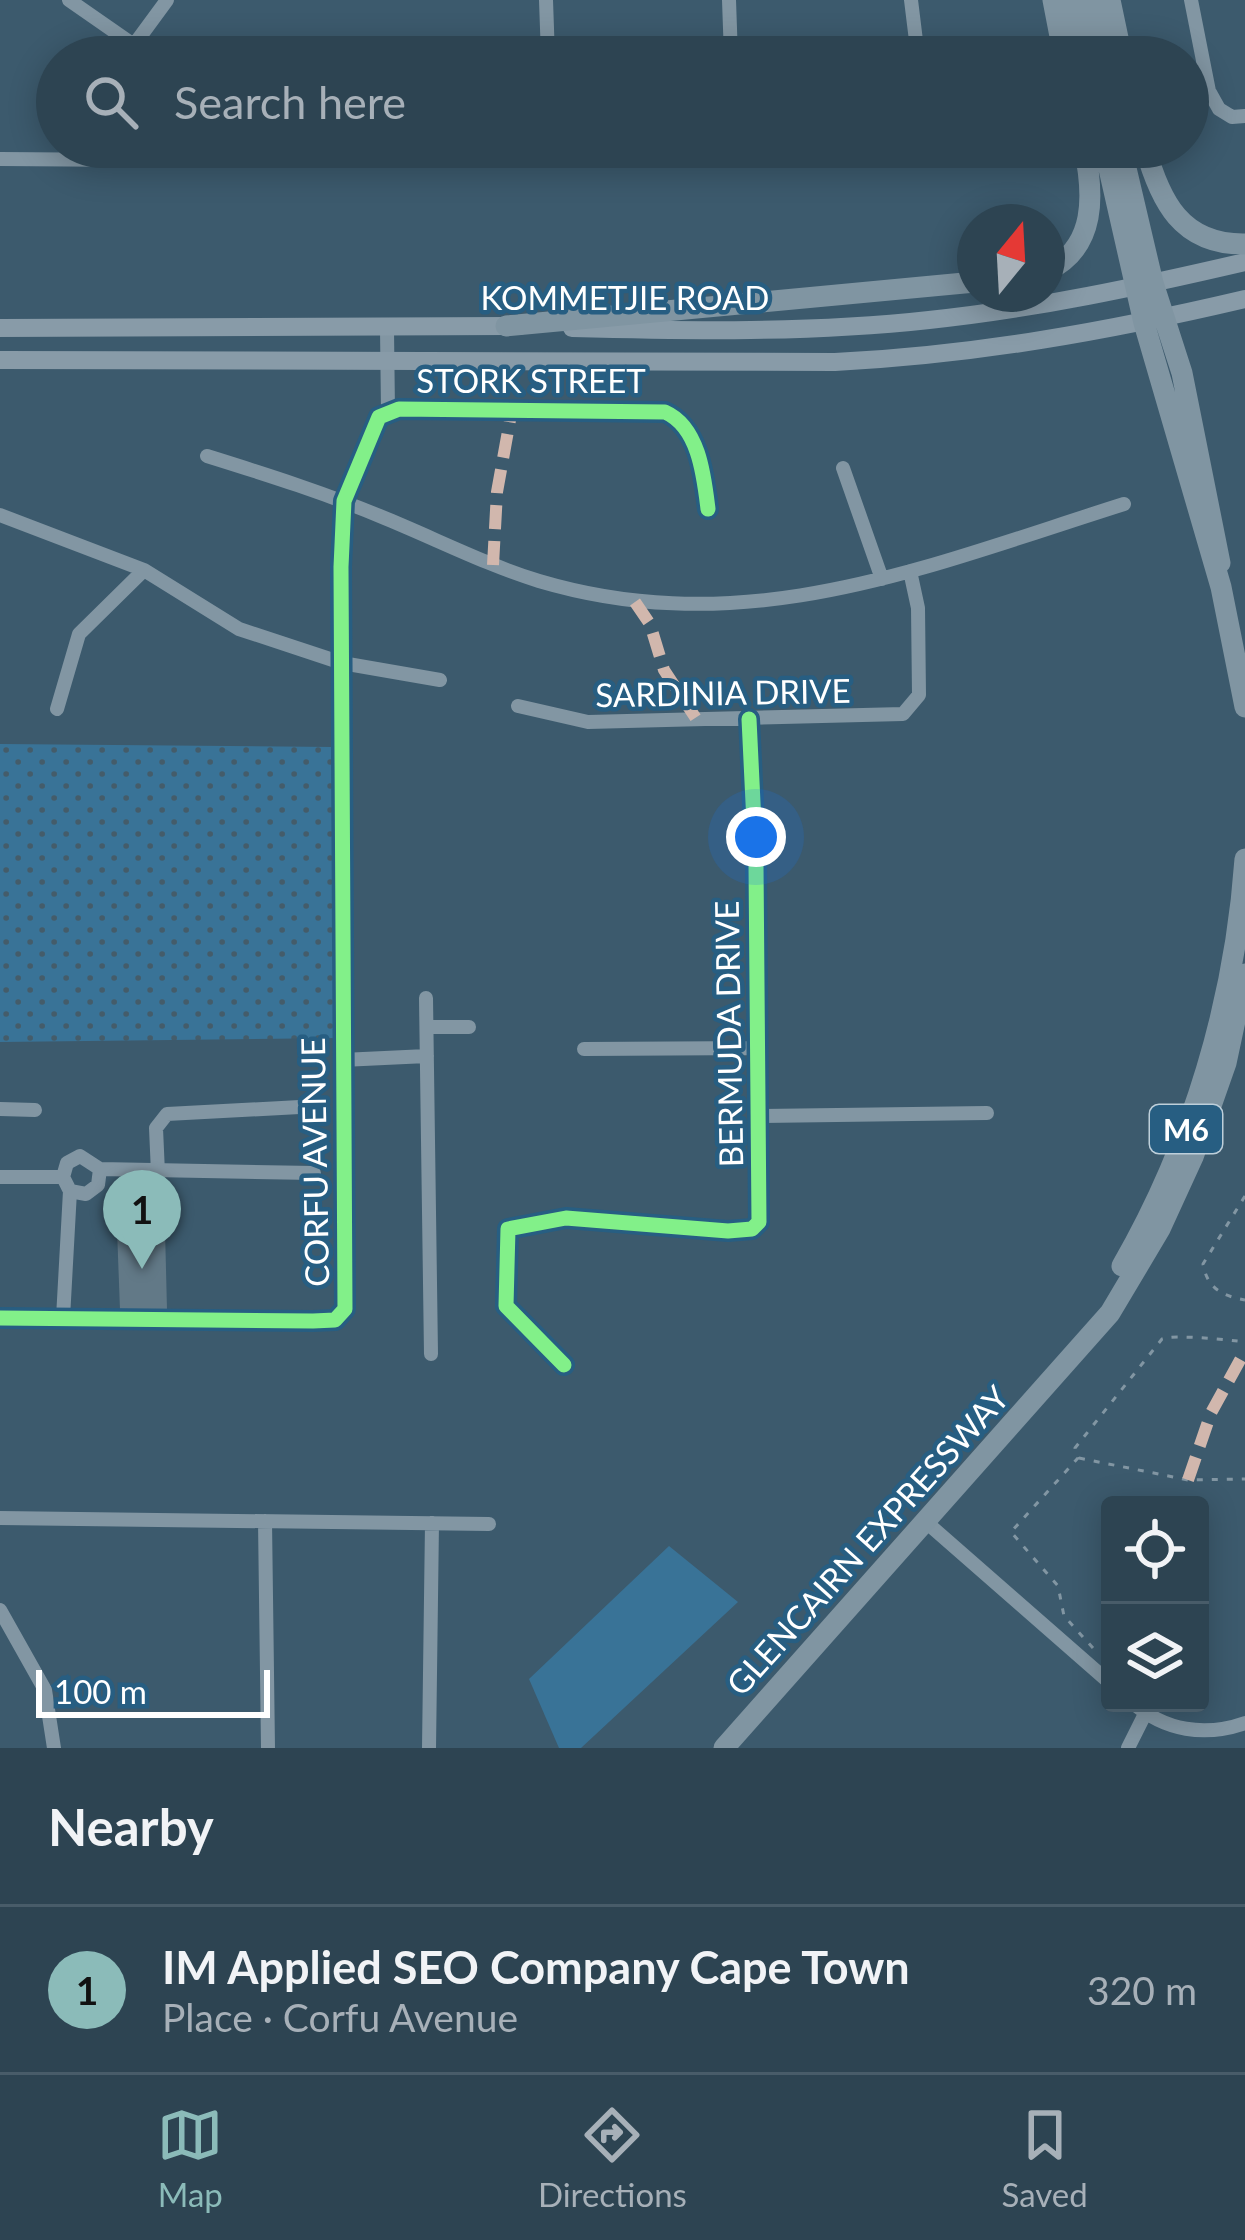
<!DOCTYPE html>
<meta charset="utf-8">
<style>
body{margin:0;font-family:Lato,sans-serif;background:#354b59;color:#f1f3f6}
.controls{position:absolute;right:36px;bottom:36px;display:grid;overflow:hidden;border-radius:12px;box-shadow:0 6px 30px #0003}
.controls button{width:108px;height:108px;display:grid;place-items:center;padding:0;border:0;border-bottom:3px solid #485c69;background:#2d4452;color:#f1f3f6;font:60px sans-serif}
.compass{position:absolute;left:957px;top:204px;width:108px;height:108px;border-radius:50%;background:#2d4452;box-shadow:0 6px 30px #0003;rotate:18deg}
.scale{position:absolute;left:36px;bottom:30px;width:234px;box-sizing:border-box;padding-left:12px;border:6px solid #fff;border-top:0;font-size:33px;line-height:42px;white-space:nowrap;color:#fff;-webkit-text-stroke:9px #275e82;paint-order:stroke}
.you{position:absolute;left:756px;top:837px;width:42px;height:42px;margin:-30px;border:9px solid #fff;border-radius:50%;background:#1a73e8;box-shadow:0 0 0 18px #1a73e833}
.badge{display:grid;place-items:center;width:78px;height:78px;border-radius:50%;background:#8bbbb9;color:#111;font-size:39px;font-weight:700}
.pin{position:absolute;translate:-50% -99px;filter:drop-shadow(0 3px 6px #0008)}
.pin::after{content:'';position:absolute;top:63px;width:42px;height:36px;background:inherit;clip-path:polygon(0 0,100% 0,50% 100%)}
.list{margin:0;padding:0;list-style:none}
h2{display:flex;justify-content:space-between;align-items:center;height:156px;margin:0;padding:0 48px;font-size:51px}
h2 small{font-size:39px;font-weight:400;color:#a7b0b8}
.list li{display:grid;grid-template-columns:78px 1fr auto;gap:36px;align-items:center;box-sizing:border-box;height:168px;padding:0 48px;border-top:3px solid #485c69}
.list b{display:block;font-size:45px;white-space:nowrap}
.list p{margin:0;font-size:39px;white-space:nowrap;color:#a7b0b8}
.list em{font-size:39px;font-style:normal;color:#a7b0b8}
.icon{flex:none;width:66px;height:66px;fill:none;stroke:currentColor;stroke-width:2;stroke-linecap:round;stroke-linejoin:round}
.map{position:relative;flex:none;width:1245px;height:1748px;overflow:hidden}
.search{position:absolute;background:#2d4452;box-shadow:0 6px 30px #0003;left:36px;right:36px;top:36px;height:132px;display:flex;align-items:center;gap:30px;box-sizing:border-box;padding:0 42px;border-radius:66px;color:#a7b0b8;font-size:45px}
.sheet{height:324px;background:#2d4452}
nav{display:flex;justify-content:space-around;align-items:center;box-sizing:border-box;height:168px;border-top:3px solid #485c69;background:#2d4452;font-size:33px;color:#a7b0b8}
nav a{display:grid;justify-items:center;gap:6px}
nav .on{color:#8bbbb9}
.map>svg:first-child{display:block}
.grass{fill:#397397}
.park{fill:url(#park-dots)}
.building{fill:#627987}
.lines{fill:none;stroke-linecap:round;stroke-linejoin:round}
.path{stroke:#8296a3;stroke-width:3;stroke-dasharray:6 9;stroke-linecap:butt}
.minor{stroke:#8296a3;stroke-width:14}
.secondary{stroke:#889ba8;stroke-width:18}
.primary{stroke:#8095a2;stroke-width:21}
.quiet{stroke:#d1b7ad;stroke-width:12;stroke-dasharray:24 12;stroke-linecap:butt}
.cycleway-casing{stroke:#275e82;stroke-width:22}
.cycleway{stroke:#82f089;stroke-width:15}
.labels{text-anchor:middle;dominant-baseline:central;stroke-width:9;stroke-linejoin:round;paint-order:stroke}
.shield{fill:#275e82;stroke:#becfda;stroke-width:3}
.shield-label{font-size:30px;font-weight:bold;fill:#fff}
.street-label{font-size:33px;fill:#fff;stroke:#275e82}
</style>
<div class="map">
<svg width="1245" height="1748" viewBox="0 0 1245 1748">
<defs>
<pattern id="park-dots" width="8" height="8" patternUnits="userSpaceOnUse" patternTransform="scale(3)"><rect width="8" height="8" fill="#397397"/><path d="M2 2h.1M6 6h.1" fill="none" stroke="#445c6a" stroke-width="1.8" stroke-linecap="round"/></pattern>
</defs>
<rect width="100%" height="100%" fill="#3c5a6d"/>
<path class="grass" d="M 669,1546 L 738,1602 L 581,1748 L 559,1748 L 529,1679 Z"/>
<path class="park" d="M 0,744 L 332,747 L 336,1038 L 0,1042 Z"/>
<path class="building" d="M 117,1229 L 165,1229 L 167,1310 L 120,1310 Z"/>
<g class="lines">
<path class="path" d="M 1245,1196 L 1203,1264 C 1207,1288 1222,1296 1245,1300
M 1079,1458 L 1188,1480 L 1245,1479
M 1093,1648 L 1064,1616 L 1058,1586 L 1011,1532 L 1078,1458 L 1075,1448 L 1162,1339 C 1175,1334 1229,1340 1245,1342"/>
<path class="minor" d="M 69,0 L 151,57
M 546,0 L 548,57
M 729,0 L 731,57
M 911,0 L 918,57
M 1191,0 L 1209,91 L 1219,109 L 1232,117 L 1245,116
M 134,45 L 167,0
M 0,159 L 133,160 L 154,156 L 166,147
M 387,330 L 388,411
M 207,456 C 268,475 328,494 387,519 C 438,540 487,565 539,581 C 748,643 927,566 1124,504
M 843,468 L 882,579
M 0,515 L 144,570 L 239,629 L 342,663 L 440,680
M 518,706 L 588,722 L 903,714 L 919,695 L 918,608 L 910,571
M 57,709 L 79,634 L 144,570
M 426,998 L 431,1354
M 427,1027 L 469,1027
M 584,1049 L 758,1048
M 342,1060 L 427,1056
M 0,1109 L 35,1110
M 759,1116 L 987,1113
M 100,1169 L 314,1173
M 158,1173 L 156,1128 L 167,1114 L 318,1106
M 0,1177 L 63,1177
M 63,1177 L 70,1191 L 86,1194 L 98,1185 L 100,1169
M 63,1177 L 67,1163 L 80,1156 L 100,1169
M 0,1318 L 313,1321 L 335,1320 L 345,1309 L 341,567 L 344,501 L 379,417 L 399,409 L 665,412 C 699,427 704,476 708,509
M 63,1318 L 70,1191
M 564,1365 L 506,1306 L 508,1229 L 566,1218 L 728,1231 L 752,1229 L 759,1222 L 756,865 L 749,719
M 0,1518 L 489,1524
M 265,1521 L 268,1748
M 926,1522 L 1110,1683
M 0,1610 L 45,1690 L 54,1748
M 1133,1703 C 1165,1731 1205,1737 1245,1723
M 429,1748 L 432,1523
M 1128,1748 L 1145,1714"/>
<path class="secondary" d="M 0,328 L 520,326
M 572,328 C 690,331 811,333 929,320 C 1035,309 1142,286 1245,262
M 0,360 L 835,362 C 975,355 1109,331 1245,299"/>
<path class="primary" d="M 1053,0 L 1064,57
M 1069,0 L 1083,57
M 1090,0 L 1101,57
M 1110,0 L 1122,57
M 1104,147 L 1144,323 L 1221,587 L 1245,707
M 1121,147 L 1153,283 L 1182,373 L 1220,563
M 1145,147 C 1160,201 1181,245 1245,244
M 1047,271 C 1097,247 1094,194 1084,147
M 506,326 L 975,282
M 1122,1266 C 1193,1143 1235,1001 1245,859
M 724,1748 L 1110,1313 L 1160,1229 L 1193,1157 L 1226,1063 L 1245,974"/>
<path class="quiet" d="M 493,565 L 497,492 L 512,409
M 635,602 L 650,624 L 664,670 L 697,720
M 1188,1480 L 1211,1413 L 1245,1351"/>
<defs>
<path id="cycleway" d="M 0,1318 L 313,1321 L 335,1320 L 345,1309 L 341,567 L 344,501 L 379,417 L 399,409 L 665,412 C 699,427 704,476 708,509
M 564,1365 L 506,1306 L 508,1229 L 566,1218 L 728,1231 L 752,1229 L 759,1222 L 756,865 L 749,719"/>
</defs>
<use href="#cycleway" class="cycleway-casing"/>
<use href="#cycleway" class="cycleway"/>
</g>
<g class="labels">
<rect class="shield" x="1150" y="1105" width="72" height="48" rx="9"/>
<g class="shield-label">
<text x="1186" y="1129">M6</text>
</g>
<g class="street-label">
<text x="625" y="297">KOMMETJIE ROAD</text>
<text x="531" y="380">STORK STREET</text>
<text transform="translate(723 692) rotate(-1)">SARDINIA DRIVE</text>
<text transform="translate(728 1034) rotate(-91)">BERMUDA DRIVE</text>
<text transform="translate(314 1162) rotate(-91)">CORFU AVENUE</text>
<text transform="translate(867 1540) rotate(-48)">GLENCAIRN EXPRESSWAY</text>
</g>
</g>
</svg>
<div class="controls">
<button><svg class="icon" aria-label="locate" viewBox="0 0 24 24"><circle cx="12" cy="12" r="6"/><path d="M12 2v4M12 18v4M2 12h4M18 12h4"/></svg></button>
<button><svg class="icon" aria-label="layers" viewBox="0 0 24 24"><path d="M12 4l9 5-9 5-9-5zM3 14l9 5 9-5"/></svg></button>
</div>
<svg class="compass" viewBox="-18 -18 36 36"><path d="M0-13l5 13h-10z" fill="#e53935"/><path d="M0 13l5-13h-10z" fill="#a7b0b8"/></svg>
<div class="scale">100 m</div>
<div class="you"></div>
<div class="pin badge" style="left:142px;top:1269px">1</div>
<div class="search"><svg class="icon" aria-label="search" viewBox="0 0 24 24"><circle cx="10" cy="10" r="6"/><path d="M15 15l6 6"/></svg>Search here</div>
</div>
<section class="sheet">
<h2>Nearby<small></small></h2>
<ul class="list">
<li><span class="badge">1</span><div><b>IM Applied SEO Company Cape Town</b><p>Place · Corfu Avenue</p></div><em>320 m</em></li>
</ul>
</section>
<nav>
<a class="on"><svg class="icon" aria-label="map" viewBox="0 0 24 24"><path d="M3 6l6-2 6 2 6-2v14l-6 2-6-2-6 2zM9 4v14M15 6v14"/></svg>Map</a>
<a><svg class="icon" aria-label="directions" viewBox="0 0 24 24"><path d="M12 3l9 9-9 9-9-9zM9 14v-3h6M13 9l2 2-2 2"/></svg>Directions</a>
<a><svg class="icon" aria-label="saved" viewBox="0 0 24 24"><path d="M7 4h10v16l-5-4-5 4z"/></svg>Saved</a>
</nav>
